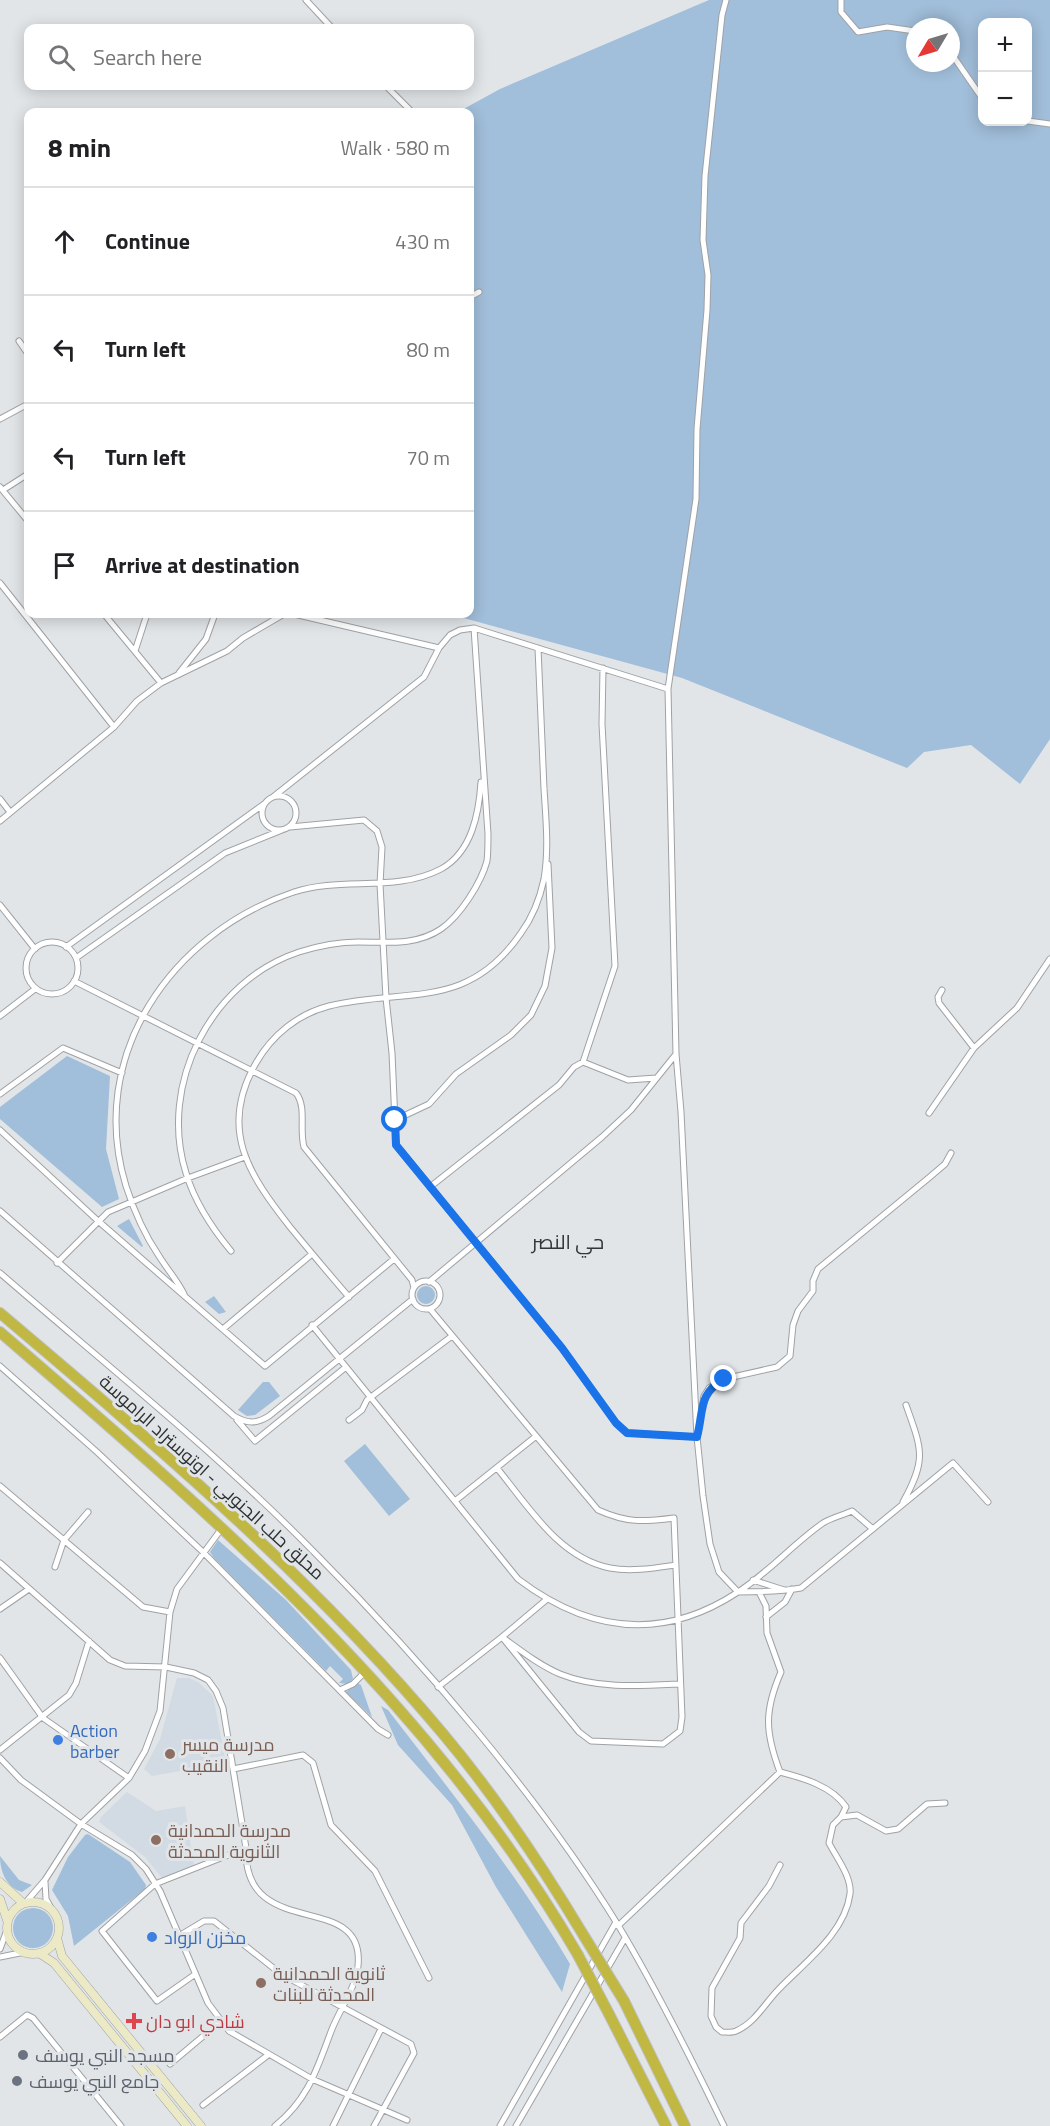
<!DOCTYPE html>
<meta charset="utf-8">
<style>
body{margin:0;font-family:"Titillium Web",Cairo,sans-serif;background:#f6f6f6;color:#202124}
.controls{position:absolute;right:18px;top:18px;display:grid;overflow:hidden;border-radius:12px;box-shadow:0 3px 15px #0003}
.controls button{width:54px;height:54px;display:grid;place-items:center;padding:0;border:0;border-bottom:2px solid #e0e0e0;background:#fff;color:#202124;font:30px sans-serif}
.compass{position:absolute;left:906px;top:18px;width:54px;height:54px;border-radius:50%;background:#fff;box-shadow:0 3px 15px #0003;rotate:232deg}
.stop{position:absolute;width:18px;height:18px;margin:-14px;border:4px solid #1a73e8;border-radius:50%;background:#fff}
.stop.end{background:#1a73e8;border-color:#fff;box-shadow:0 2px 6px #0008}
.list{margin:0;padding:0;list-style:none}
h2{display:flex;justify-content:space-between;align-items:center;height:78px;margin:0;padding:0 24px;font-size:26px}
h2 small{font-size:20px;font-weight:400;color:#757577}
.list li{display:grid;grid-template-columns:39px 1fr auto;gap:18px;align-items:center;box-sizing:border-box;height:108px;padding:0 24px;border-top:2px solid #e0e0e0}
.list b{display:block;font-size:22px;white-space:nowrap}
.list em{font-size:20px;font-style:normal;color:#757577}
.icon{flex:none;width:33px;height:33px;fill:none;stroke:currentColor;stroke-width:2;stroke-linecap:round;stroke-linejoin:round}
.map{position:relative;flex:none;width:1050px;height:2126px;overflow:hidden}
.search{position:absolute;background:#fff;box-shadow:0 3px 15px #0003;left:24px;top:24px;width:450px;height:66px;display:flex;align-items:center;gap:15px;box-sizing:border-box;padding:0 21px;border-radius:12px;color:#757577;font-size:22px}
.panel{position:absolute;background:#fff;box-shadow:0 3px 15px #0003;left:24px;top:108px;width:450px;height:510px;border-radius:12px}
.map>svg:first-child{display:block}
.built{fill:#d2dbe4}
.green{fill:#a1beda;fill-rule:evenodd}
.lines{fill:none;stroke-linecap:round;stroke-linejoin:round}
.street-casing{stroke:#9fa2a5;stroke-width:7}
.secondary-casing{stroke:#9fa2a5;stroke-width:9}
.highway-casing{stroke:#c0c1c1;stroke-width:12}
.street{stroke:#fff;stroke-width:5}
.secondary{stroke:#eceac6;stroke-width:8}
.highway{stroke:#c0b842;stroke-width:10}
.highway-bridge-casing{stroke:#c0c1c1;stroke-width:12;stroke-linecap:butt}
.highway-bridge{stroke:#c0b842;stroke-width:10}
.route{stroke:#1a73e8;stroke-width:8}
.shop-dot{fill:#3f7fe0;stroke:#e1e5e8;stroke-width:2}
.education-dot{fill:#8d6e63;stroke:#e1e5e8;stroke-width:2}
.health-dot{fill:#e0444e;stroke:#e1e5e8;stroke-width:2}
.worship-dot{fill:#6b7280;stroke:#e1e5e8;stroke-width:2}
.labels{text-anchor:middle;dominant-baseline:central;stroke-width:6;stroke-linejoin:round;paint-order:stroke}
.street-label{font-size:18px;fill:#2d2f30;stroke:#e1e5e8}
.shop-label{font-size:18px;fill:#366cbe;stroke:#e1e5e8;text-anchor:start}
.education-label{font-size:18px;fill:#785e54;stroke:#e1e5e8;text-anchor:start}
.health-label{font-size:18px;fill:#be3a42;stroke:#e1e5e8;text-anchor:start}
.worship-label{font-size:18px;fill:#5b616d;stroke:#e1e5e8;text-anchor:start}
.neighbourhood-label{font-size:20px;fill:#343639;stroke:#e1e5e8}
</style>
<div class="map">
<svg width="1050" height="2126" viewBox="0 0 1050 2126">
<rect width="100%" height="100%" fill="#e1e5e8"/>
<path class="built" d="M 177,1678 L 189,1678 L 198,1682 L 213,1696 L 226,1763 L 152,1776 L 144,1769 L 160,1739 Z
M 127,1792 L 156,1811 L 185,1806 L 194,1866 L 162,1878 L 145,1857 L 99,1822 L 101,1817 Z"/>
<path class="green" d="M 709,0 L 1050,0 L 1050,739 L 1020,784 L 971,745 L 924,752 L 907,768 L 682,678 L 449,614 L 470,614 L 470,536 L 473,529 L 470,516 L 470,112 L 458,112 L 500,89 ZM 982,22 L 1028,22 L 1028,122 L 982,122 ZM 915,27 L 951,27 L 951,63 L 915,63 Z
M 67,1056 L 110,1076 L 106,1149 L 119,1199 L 102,1207 L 0,1119 L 0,1107 Z
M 129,1219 L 143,1246 L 142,1247 L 117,1226 Z
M417 1295a9 9 0 1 1 18 0a9 9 0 1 1-18 0Z
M 214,1296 L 226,1312 L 219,1314 L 205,1302 Z
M 263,1382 L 269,1382 L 280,1396 L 255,1415 L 247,1416 L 238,1410 Z
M 365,1444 L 410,1499 L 389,1516 L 344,1461 Z
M 218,1540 L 286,1600 L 351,1670 L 353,1679 L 348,1684 L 339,1683 L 343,1679 L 330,1666 L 326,1671 L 214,1558 L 210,1552 Z
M 357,1683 L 361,1685 L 372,1717 L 346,1692 Z
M 381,1706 L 388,1710 C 452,1793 517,1874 570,1964 L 562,1992 L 496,1887 L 452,1805 L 398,1745 Z
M 88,1834 L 130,1862 L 146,1885 L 145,1889 L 74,1946 L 68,1916 L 52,1890 L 68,1857 L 85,1835 Z
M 0,1856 L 19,1880 L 32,1885 L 22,1892 C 6,1887 0,1871 0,1856 Z
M13 1928a20 20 0 1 1 40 0a20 20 0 1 1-40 0Z"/>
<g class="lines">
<defs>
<path id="street" d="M 306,0 L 332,28
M 726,0 L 722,15 L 705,176 L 703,240 L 708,275 L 707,310 L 697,429 L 696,499 L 668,689 L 676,1054 L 681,1112 L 697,1437 L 703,1496 L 710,1544 L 719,1572 L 738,1592 C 759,1592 779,1592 801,1588 L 953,1463 L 988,1502
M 841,0 L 841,12 L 858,32 L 887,27 L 915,31
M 951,53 L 982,98
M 386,86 L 412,112
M 1028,121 L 1050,124
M 470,297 L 479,292
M 19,341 L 28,354
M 0,419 L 28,404
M 0,487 L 28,521
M 3,490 L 28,474
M 0,583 L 114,727
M 104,614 L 161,683
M 294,614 L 439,648
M 135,651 L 147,614
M 179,673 L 206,639 L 215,614
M262 813a17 17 0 1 1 34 0a17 17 0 1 1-34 0Z
M 273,797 L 424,677 L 439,648 L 450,635 L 460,630 L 474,628 L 668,689
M 0,799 L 10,812
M 0,821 L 114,727 L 137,701 L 161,683 L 227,651 L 243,638 L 284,614
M 290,827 L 364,820 L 377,831 L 382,847 L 380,884 L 386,998 L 392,1053 L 396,1145 L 562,1348 L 616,1423 L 627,1433 L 697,1437 L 704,1396 L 709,1388 L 724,1379 L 777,1367 L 790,1356 L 793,1325 L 798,1311 L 813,1291 L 813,1281 L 818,1269 L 931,1176 L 945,1164 L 951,1153
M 0,905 L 35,949
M26 968a26 26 0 1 1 52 0a26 26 0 1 1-52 0Z
M 66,947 L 264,804
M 76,958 L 225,853 L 282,830
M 74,981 L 296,1093 C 307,1107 299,1129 304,1147 L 412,1280 L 414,1288
M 942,990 L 938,997 L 939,1003 L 974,1048
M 0,1016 L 35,989
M 583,1062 L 628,1080 L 656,1078
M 0,1094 L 63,1048 L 122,1073
M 929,1113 L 974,1048 L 1017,1008 L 1050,959
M 395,1120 L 429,1104 L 456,1074 L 511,1035 L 531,1015 L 545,986 L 552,948 L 548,864
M 0,1130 L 97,1220 L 265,1366 L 394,1259
M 430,1187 L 559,1085 L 574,1067 L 583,1062 L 615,966 L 602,724 L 603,668
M 0,1211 L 234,1416 C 248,1424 256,1424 269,1416 L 413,1299
M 231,1251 C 211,1227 195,1203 186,1173 C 158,1084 211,981 299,952 C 318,946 338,942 358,942 C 386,942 416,946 441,929 C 460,916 481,883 487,861 C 488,853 488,843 488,834 L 474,628
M 57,1263 L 108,1212 L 188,1178 L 245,1157
M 0,1273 C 105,1364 216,1452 314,1552 C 422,1661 538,1795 618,1925 C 657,1990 691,2058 724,2126
M412 1295a14 14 0 1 1 28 0a14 14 0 1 1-28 0Z
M 429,1282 L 602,1137 L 631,1110 L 676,1054
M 184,1294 C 177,1280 167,1269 159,1256 C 144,1234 134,1211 126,1186 C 86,1056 171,933 294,892 C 342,876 395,893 441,869 C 472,852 479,813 481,782
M 349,1297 C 329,1274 309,1250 290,1227 C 249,1175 218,1129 256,1063 C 272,1035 298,1014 329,1006 C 406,987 467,1012 521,933 C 532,918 540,898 544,879 C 549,850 546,819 544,789 C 542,742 540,695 538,648
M 430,1309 L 598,1510 C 627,1523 643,1522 674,1518 L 682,1717 L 680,1731 L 663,1744 L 591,1741 L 579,1732 L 502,1637 L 438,1687
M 312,1325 L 518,1579 C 588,1632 662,1642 738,1592 C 768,1573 793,1544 823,1523 C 831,1518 843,1515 852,1511 L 873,1529
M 223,1329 L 312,1254
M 0,1366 L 97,1452 L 204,1553 L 378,1729 L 388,1735
M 237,1420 L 255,1441 L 346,1367
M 349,1420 L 362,1410 L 367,1400 L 452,1336
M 497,1468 C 528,1506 559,1558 610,1568 C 631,1572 655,1568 676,1565
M 0,1486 L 143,1607 L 170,1612
M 455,1501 L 535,1437
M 903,1502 C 927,1459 922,1450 906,1405
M 0,1563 L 110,1660 L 125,1666 L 166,1667 L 194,1673 L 208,1680 L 216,1691 L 223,1708 L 246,1848 C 243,1944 366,1888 358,1966 C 356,1987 340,2009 332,2029 C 317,2068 309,2099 275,2126
M 55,1567 L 64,1540 L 88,1512
M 753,1580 L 784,1590
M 760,1594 L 766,1606 L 767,1633 L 781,1672 C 764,1711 765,1732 780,1772 C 803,1778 832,1786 846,1807 L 841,1817 L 857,1815 L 886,1831 L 898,1829 L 927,1804 L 945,1803
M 546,1600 L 502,1637 C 520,1650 539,1665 560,1674 C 597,1689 639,1686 679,1684
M 0,1609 L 29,1589
M 766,1617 L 785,1602 L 792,1589
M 0,1658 L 43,1718 L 129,1778
M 340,1690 L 353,1684 L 362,1675
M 0,1750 L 69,1695 L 76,1683 L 89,1641
M 0,1758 L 21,1780 L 81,1824 L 132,1855 L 146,1869 L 160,1891 L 208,2003 L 229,2031 L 312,2079 L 407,2120
M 233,1769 L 303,1755 L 313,1763 L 331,1825 L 375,1871 L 429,1978
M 780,1865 L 769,1886 L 741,1923 L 740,1938 L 712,1988 L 711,2016 L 716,2027 L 722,2032 C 727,2032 733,2033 736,2031 C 755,2023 765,2003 779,1989 C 805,1962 845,1933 850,1894 C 852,1877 836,1857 829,1843 L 833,1825 L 841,1817
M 45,1882 L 46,1899 L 52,1910
M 26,1902 L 45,1880 L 81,1824 L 129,1778 L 145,1751 L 160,1711 L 170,1612 L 177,1589 L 222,1528
M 618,1926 L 780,1772
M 179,1936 L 204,1921 L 214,1921 L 281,1974 L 411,2044 L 414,2053 L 374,2126
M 0,1949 L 7,1930
M 0,1957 L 25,1952
M 194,1975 L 157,2001 L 102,1931 L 155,1884 L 246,1848
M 0,2037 L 27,2015 L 33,2018 L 121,2126
M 170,2064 L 220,2022
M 203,2105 L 268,2055
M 333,2126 L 381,2029
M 500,2126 L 616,1922
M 516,2126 L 625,1938"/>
<path id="secondary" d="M 0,1882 L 23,1903
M 0,1899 L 7,1920
M7 1928a26 26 0 1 1 52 0a26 26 0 1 1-52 0Z
M 57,1938 L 62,1956 L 201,2126
M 39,1953 L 54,1963 L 187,2126"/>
<path id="highway" d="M 0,1313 C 156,1445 312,1577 444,1735 C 496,1797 542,1866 584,1936
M 0,1332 C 215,1517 434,1706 578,1955
M 624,2001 L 685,2126
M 609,2014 L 666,2126"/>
</defs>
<use href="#street" class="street-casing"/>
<use href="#secondary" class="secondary-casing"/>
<use href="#highway" class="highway-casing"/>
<use href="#street" class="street"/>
<use href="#secondary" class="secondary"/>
<use href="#highway" class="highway"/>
<defs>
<path id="highway-bridge" d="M 584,1936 L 624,2001
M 578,1955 L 609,2014"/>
</defs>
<use href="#highway-bridge" class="highway-bridge-casing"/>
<use href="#highway-bridge" class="highway-bridge"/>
</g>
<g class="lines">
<path class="route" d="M 395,1120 L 396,1145 L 562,1348 L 616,1423 L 627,1433 L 697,1437 C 704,1410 698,1394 724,1379"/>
</g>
<g class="shop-dot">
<circle cx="58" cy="1740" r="6"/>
<circle cx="152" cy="1937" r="6"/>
</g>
<g class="education-dot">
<circle cx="170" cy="1754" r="6"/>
<circle cx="156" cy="1840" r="6"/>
<circle cx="261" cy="1983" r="6"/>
</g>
<path class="health-dot" d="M131 2012h6v6h6v6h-6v6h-6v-6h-6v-6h6z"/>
<g class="worship-dot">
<circle cx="23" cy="2055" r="6"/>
<circle cx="17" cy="2081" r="6"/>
</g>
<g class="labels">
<g class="street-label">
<text transform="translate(212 1477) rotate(42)">محلق حلب الجنوبي - اوتوستراد الراموسة</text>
</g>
<g class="shop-label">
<text x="70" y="1730">Action<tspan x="70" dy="21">barber</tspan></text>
<text x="164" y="1937">مخزن الرواد</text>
</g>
<g class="education-label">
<text x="182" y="1744">مدرسة ميسر<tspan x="182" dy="21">النقيب</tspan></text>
<text x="168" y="1830">مدرسة الحمدانية<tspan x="168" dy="21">الثانوية المحدثة</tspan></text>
<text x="273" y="1973">ثانوية الحمدانية<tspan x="273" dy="21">المحدثة للبنات</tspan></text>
</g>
<g class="health-label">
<text x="146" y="2021">شادي ابو دان</text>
</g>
<g class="worship-label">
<text x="35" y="2055">مسجد النبي يوسف</text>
<text x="29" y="2081">جامع النبي يوسف</text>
</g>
<g class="neighbourhood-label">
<text x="568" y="1241">حي النصر</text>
</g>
</g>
</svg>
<div class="controls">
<button>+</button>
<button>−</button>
</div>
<svg class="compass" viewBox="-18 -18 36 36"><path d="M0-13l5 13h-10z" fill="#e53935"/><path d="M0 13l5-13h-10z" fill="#757577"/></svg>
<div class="stop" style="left:395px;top:1120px"></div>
<div class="stop end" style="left:724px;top:1379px"></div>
<div class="search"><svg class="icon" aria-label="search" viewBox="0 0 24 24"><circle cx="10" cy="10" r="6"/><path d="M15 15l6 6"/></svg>Search here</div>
<section class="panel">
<h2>8 min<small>Walk · 580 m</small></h2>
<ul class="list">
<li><svg class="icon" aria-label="ahead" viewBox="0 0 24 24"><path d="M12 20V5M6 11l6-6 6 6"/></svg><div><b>Continue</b></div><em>430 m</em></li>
<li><svg class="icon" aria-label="left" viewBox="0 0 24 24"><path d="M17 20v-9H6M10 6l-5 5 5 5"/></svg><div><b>Turn left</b></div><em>80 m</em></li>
<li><svg class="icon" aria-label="left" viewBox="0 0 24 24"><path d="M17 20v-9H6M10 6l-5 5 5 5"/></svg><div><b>Turn left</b></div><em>70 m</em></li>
<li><svg class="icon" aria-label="arrive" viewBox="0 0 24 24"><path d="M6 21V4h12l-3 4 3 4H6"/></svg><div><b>Arrive at destination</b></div></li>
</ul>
</section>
</div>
